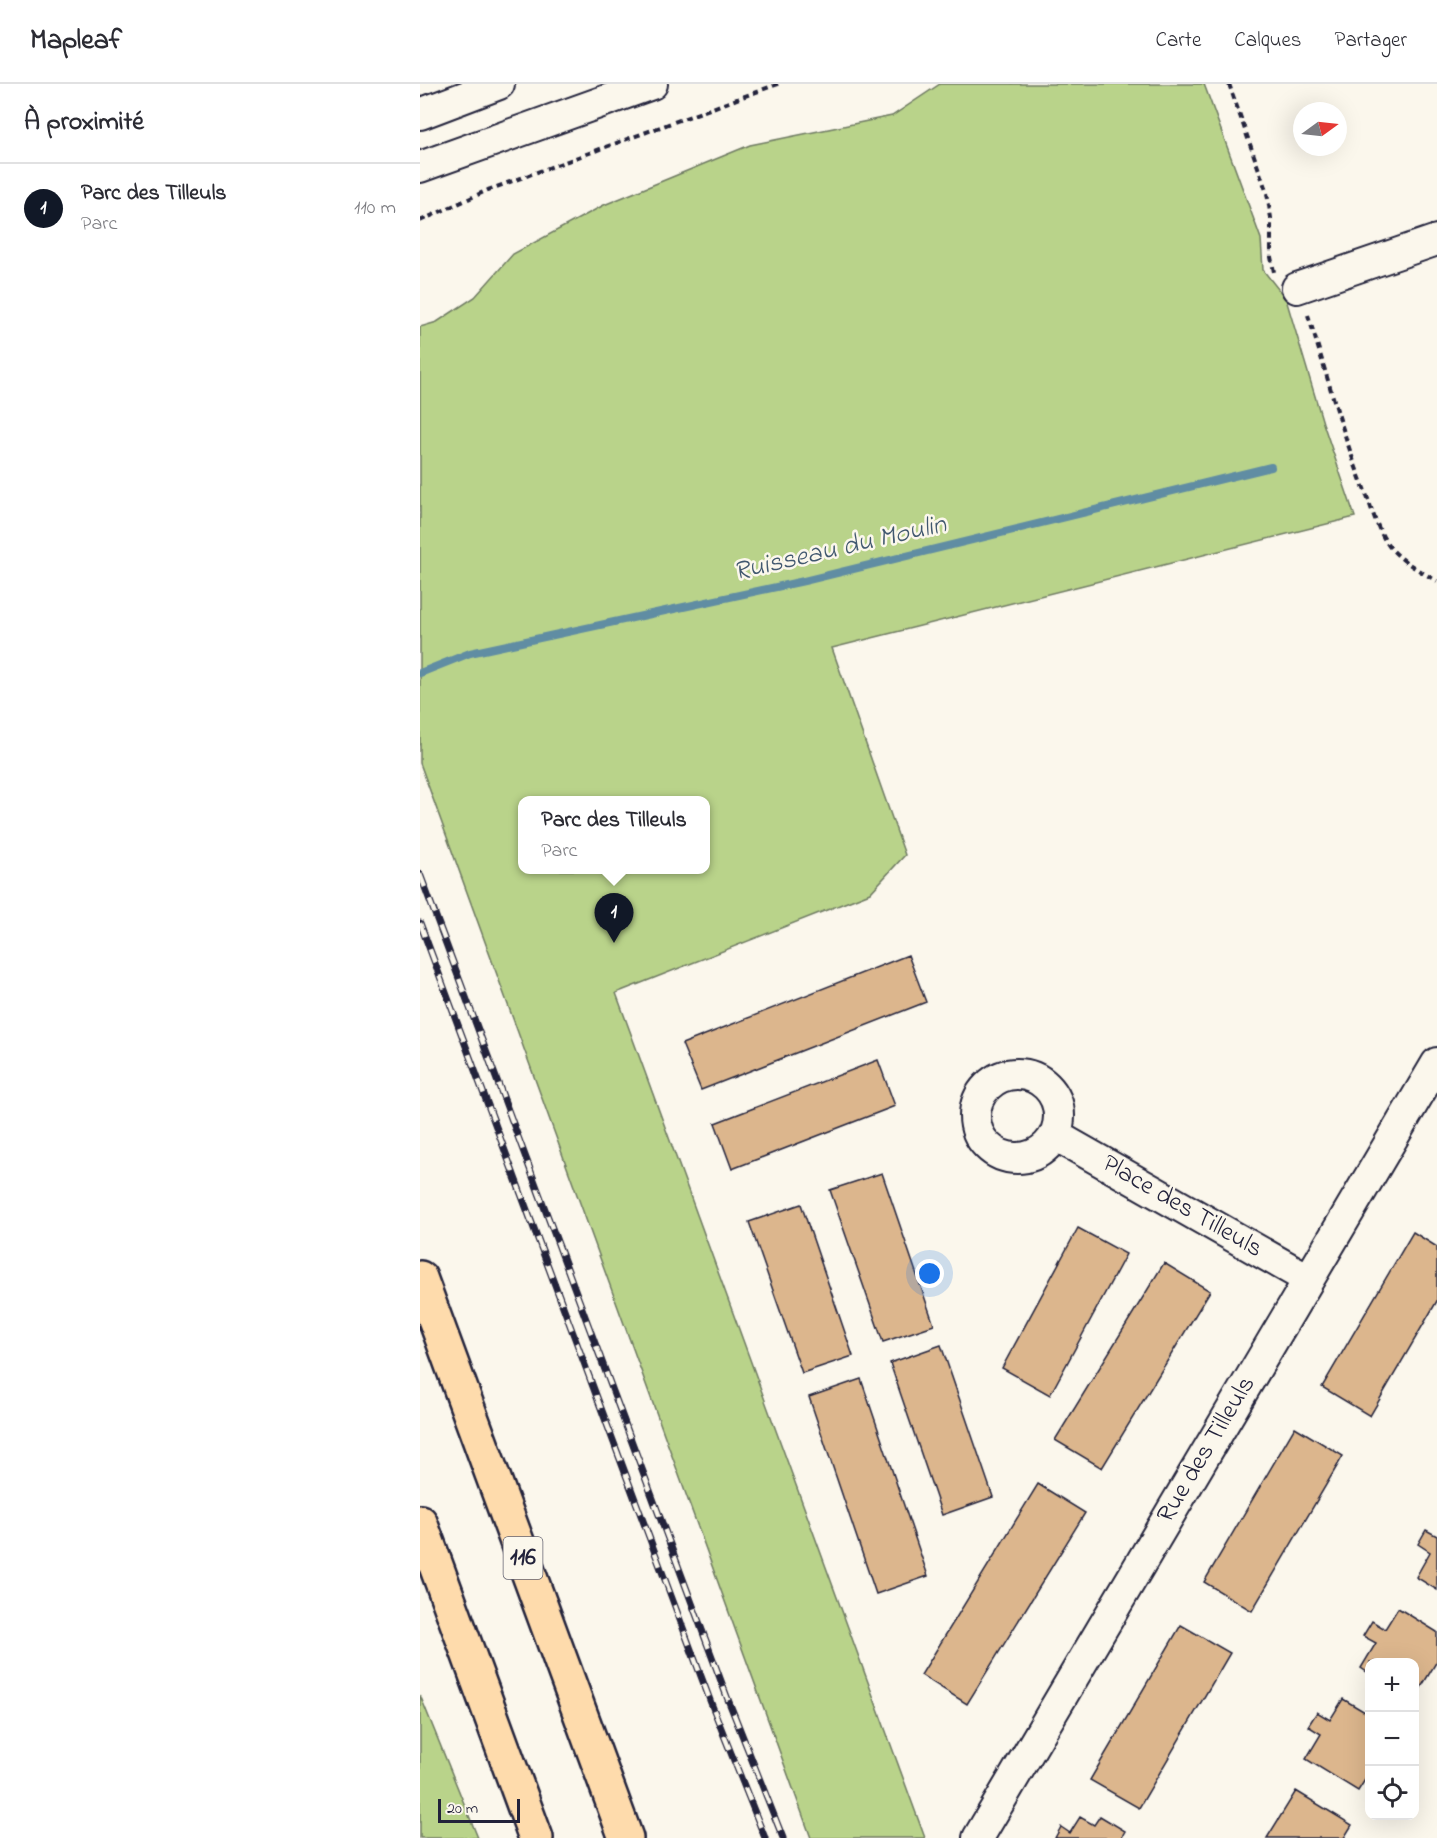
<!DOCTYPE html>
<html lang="fr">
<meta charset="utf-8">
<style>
body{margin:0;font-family:"Indie Flower",sans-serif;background:#f2f2f3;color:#2b2b33}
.controls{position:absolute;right:18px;bottom:18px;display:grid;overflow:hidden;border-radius:12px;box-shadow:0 6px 24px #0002}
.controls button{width:54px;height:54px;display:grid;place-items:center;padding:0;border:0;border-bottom:2px solid #e1e1e2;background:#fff;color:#2b2b33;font:30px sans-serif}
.compass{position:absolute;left:873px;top:18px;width:54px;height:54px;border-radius:50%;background:#fff;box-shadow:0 6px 24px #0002;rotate:75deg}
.scale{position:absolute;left:18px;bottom:15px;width:82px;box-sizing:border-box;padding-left:6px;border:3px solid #22223b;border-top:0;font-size:16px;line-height:21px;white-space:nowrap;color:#22223b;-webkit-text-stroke:4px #fbf7ec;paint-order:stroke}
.you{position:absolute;left:510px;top:1190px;width:21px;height:21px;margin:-15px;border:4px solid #fff;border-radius:50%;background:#1a73e8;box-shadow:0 0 0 9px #1a73e833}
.badge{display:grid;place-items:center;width:39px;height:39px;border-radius:50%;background:#111827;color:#fff;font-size:20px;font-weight:700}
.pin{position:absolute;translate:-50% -50px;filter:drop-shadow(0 2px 3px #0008)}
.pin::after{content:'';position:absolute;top:32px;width:21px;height:18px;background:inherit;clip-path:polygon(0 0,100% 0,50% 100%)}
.popup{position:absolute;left:98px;top:712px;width:192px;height:78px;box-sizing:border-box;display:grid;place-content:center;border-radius:12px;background:#fff;filter:drop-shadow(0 2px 4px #0005);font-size:20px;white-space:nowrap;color:#7c7c81}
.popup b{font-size:22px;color:#2b2b33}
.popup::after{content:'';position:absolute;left:50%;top:100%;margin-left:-12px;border:12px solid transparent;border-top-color:#fff}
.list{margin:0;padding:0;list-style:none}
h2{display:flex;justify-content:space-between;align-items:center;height:78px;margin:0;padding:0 24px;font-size:26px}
h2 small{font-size:20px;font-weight:400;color:#7c7c81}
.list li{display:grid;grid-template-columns:39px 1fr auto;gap:18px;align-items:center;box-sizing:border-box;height:90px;padding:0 24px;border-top:2px solid #e1e1e2}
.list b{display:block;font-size:22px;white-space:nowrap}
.list p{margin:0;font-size:20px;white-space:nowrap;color:#7c7c81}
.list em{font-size:20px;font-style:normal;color:#7c7c81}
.icon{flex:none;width:33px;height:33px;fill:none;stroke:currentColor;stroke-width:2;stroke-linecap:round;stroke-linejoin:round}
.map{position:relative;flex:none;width:1017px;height:1754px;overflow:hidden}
header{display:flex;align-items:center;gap:36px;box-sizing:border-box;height:84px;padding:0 30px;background:#fff;border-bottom:2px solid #e1e1e2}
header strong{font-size:28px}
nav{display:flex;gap:33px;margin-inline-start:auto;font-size:21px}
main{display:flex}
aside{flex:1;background:#fff}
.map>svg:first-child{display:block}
.green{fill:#b9d38a;stroke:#6e7a62;stroke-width:1.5;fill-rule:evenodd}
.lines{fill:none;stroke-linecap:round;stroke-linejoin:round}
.stream{stroke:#608da3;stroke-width:8}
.building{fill:#dcb68d;stroke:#22223b;stroke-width:1.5}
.minor-casing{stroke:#22223b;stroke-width:34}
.major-casing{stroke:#22223b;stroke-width:38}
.path{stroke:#22223b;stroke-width:4;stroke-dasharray:6 4.5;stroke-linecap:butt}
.minor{stroke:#fbf7ec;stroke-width:30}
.major{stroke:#fedbac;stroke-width:33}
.rail-casing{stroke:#22223b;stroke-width:7}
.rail{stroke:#fbf7ec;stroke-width:4.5;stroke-dasharray:14;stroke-linecap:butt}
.labels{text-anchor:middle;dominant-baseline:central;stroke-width:5;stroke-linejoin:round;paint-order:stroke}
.shield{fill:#fbf7ec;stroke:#636270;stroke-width:1.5}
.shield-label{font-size:24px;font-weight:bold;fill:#22223b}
.street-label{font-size:26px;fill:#22223b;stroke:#fbf7ec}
.water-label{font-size:27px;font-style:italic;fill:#41586f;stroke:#fbf7ec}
</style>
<header>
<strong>Mapleaf</strong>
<nav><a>Carte</a><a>Calques</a><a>Partager</a></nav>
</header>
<main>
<aside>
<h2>À proximité<small></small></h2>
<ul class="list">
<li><span class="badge">1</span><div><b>Parc des Tilleuls</b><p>Parc</p></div><em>110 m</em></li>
</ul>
</aside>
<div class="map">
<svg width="1017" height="1754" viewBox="0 0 1017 1754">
<rect width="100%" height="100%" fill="#fbf7ec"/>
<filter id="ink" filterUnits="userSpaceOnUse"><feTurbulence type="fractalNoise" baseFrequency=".0167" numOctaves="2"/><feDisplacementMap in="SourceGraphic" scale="12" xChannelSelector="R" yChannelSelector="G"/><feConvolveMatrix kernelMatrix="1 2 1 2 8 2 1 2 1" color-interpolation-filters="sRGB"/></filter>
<g filter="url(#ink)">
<path class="green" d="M 520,0 L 784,0 L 841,155 L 843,186 L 866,215 L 903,339 L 935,433 L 412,564 L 485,771 L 450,809 L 196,909 L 505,1754 L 391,1754 L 0,679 L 0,243 L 17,238 L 55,213 L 93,170 L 184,121 L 330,61 L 472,32 ZM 103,716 L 286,716 L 286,786 L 103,786 Z
M 0,1611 L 58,1754 L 0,1754 Z"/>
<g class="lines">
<path class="stream" d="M 0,589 L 50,569 L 384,497 L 851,383"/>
</g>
<path class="building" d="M 488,871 L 506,918 L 281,1006 L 262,960 Z
M 458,976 L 475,1022 L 312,1085 L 295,1039 Z
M 462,1089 L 514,1241 L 463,1258 L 410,1106 Z
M 381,1120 L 433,1272 L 382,1289 L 329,1138 Z
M 658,1144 L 706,1170 L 630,1311 L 582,1284 Z
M 993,1148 L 1017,1163 L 1017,1217 L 950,1332 L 902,1303 Z
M 744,1179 L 790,1207 L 682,1384 L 635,1356 Z
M 521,1261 L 573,1413 L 522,1431 L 470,1279 Z
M 441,1295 L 508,1492 L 456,1510 L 389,1313 Z
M 875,1343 L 923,1372 L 832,1527 L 784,1498 Z
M 618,1400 L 665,1429 L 547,1620 L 501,1591 Z
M 1006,1446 L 1017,1452 L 1017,1506 L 996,1493 L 1010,1468 L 998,1460 Z
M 978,1524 L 1017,1548 L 1017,1577 L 994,1615 L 994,1578 L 950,1578 L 950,1590 L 941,1584 L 956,1559 L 943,1552 L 952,1537 L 965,1545 Z
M 761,1541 L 810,1569 L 719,1724 L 670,1696 Z
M 923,1615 L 950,1631 L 950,1688 L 938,1707 L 886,1675 L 901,1650 L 888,1642 L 897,1628 L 910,1636 Z
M 876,1707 L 932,1741 L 924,1754 L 847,1754 Z
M 680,1732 L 705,1747 L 701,1754 L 635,1754 L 641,1743 L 650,1749 L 660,1733 L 674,1741 Z"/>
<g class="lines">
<defs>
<path id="minor" d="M 0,30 L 79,0
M 0,83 L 232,0
M 877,204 L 1017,156
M555 1032a42 42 0 1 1 84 0a42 42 0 1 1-84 0Z
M 635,1051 L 888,1195
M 558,1754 L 1017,979"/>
<path id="major" d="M 0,1194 L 206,1754
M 0,1438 L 116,1754"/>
</defs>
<use href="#minor" class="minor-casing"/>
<use href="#major" class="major-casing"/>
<path class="path" d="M 809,0 L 847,109 L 851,134 L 851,173 L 854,188
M 0,137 L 68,106 L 358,0
M 888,231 C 907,290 922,350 945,407 C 952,425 957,446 969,462 C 982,478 1000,487 1017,497"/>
<use href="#minor" class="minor"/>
<use href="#major" class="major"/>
<defs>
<path id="rail" d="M 0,790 L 307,1613 L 363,1754
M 0,839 L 291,1619 L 345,1754"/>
</defs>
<use href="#rail" class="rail-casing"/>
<use href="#rail" class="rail"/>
</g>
</g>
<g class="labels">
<rect class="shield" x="83.5" y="1453" width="39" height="42" rx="4.5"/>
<g class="shield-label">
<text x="103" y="1474">116</text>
</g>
<g class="street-label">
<text transform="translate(762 1123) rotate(30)">Place des Tilleuls</text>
<text transform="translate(787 1366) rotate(-59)">Rue des Tilleuls</text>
</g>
<g class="water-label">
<text transform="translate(420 465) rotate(-13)">Ruisseau du Moulin</text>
</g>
</g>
</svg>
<div class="controls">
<button>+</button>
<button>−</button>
<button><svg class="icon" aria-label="locate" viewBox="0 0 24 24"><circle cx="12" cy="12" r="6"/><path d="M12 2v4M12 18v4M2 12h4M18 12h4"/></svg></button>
</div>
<svg class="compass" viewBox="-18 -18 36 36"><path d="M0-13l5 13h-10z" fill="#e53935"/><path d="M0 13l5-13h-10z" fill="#7c7c81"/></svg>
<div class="scale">20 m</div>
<div class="you"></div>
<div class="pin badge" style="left:194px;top:859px">1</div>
<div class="popup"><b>Parc des Tilleuls</b>Parc</div>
</div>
</main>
